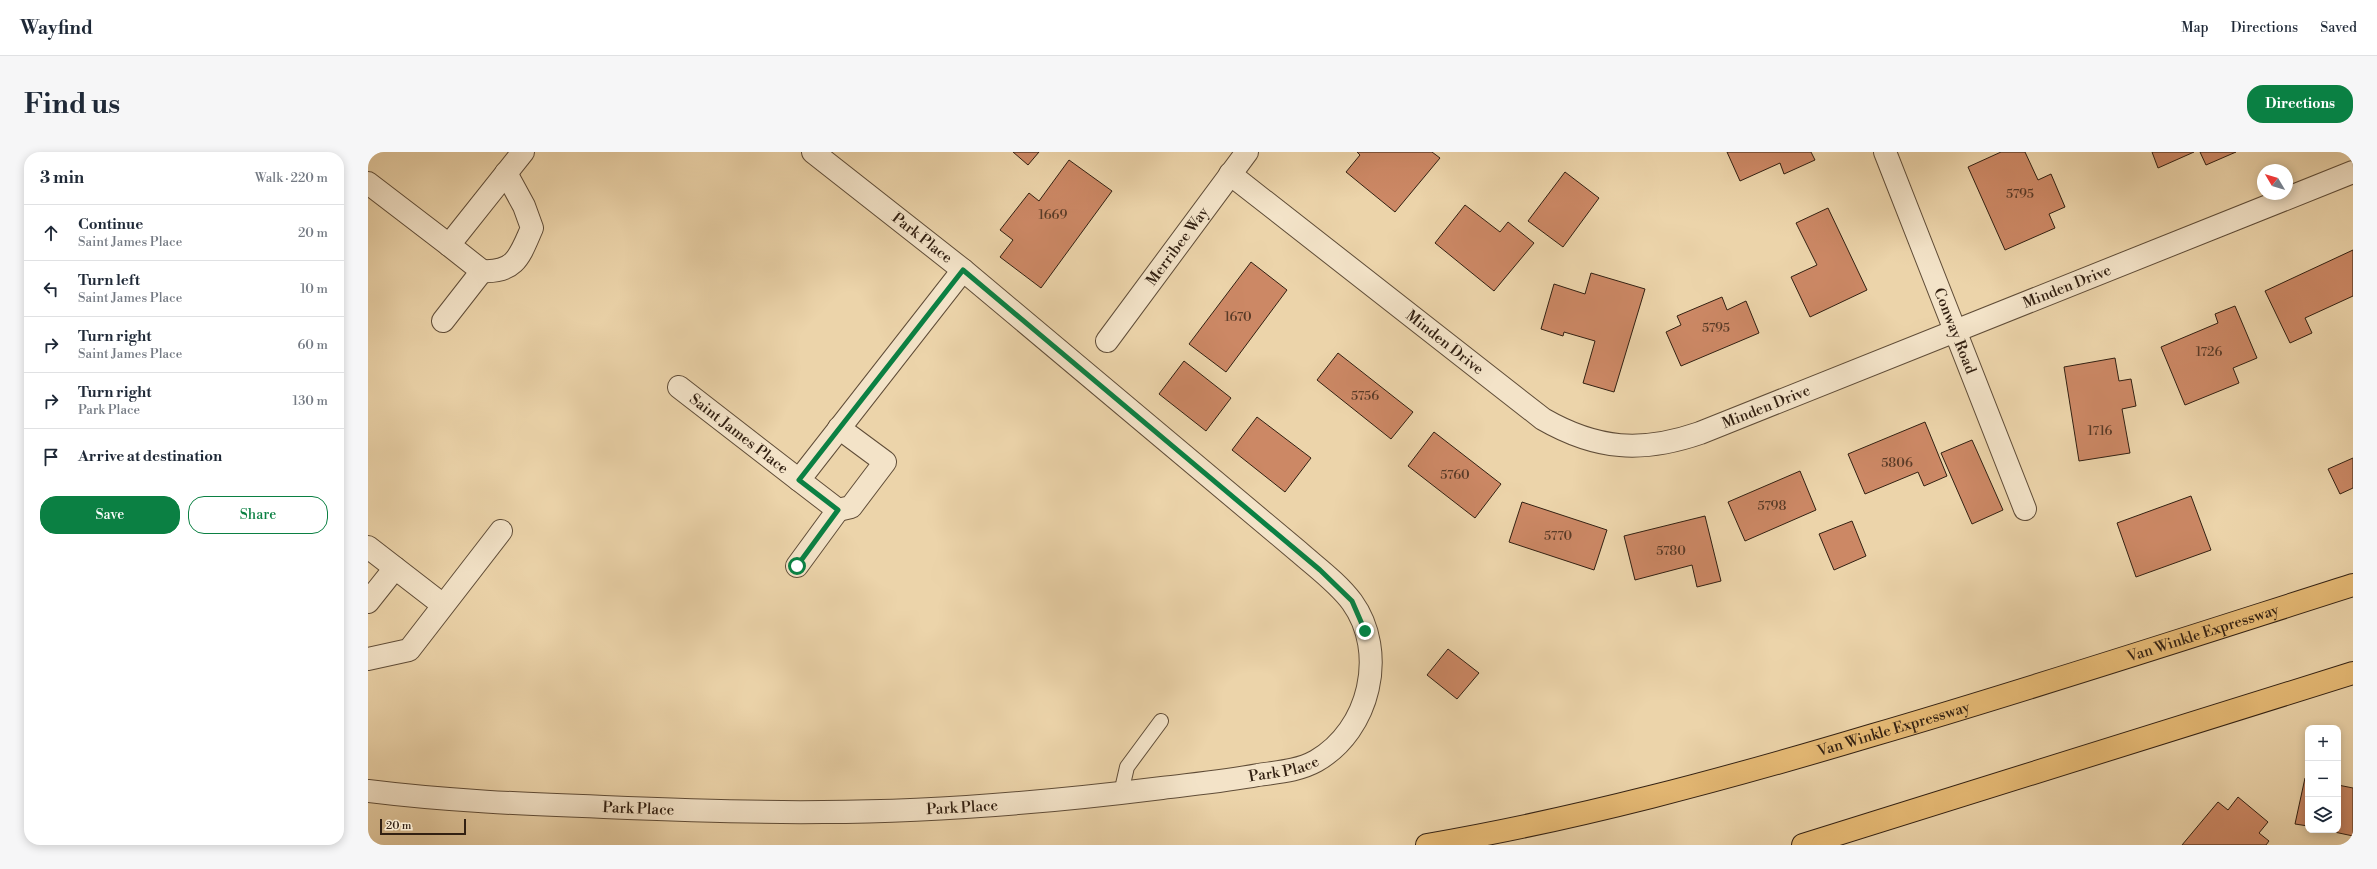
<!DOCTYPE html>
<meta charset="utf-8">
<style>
body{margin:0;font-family:"Libre Bodoni",serif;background:#f6f6f7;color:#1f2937}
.controls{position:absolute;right:12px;bottom:12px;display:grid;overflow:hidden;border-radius:8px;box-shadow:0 2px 10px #0003}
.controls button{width:36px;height:36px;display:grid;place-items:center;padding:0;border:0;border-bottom:1px solid #e0e1e3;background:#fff;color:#1f2937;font:20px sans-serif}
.compass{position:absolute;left:1889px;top:12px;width:36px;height:36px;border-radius:50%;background:#fff;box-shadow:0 2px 10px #0003;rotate:308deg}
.scale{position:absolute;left:12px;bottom:10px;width:86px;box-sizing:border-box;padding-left:4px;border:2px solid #322012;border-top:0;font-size:11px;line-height:14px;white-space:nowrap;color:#322012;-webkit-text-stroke:3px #f3e3c8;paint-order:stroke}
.stop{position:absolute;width:12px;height:12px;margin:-9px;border:3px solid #0b8043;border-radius:50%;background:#fff}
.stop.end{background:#0b8043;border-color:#fff;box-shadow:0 1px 4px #0008}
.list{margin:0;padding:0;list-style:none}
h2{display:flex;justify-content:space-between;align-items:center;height:52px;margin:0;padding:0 16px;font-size:17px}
h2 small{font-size:13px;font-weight:400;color:#747a83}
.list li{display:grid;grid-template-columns:26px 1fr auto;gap:12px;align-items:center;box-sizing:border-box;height:56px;padding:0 16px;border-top:1px solid #e0e1e3}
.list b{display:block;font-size:15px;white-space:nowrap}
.list p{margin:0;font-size:13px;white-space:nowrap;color:#747a83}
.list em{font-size:13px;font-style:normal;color:#747a83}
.actions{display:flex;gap:8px;padding:12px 16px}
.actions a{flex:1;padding:9px 0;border:1px solid #0b8043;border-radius:16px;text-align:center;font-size:14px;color:#0b8043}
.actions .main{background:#0b8043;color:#fff}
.icon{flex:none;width:22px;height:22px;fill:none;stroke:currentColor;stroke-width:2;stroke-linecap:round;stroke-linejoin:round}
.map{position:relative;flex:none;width:1985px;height:693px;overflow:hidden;border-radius:16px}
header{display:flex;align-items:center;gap:24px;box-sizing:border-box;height:56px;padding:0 20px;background:#fff;border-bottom:1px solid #e0e1e3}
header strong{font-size:19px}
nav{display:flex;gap:22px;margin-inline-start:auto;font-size:14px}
.intro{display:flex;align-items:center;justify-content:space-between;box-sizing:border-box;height:96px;padding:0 24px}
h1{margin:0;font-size:28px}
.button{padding:10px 18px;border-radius:16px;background:#0b8043;color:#fff;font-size:14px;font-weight:700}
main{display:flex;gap:24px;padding:0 24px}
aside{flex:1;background:#fff;border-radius:16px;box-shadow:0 2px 10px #0003}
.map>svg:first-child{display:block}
.building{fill:#cc8865;stroke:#322012}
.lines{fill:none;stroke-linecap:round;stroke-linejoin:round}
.service-casing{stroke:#604d38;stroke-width:16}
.minor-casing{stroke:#604d38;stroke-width:24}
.primary-casing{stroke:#322012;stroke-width:24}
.service{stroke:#f3e3c8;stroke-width:14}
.minor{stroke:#f3e3c8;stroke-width:22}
.primary{stroke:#e6ba75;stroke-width:22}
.route{stroke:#0b8043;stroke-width:5}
.labels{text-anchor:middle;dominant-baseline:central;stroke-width:4;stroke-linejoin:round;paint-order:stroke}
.number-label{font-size:13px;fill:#583a27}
.street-label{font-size:15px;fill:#322012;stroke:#f3e3c8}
</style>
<header>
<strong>Wayfind</strong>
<nav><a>Map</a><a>Directions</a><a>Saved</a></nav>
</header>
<div class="intro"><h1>Find us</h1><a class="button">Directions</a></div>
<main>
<aside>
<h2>3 min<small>Walk · 220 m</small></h2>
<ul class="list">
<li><svg class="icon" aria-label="ahead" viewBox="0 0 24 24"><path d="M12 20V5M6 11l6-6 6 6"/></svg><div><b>Continue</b><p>Saint James Place</p></div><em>20 m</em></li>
<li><svg class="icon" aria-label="left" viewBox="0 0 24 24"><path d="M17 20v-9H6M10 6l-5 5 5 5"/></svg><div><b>Turn left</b><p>Saint James Place</p></div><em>10 m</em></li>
<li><svg class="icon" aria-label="right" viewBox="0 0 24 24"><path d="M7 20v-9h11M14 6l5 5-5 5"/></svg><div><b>Turn right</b><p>Saint James Place</p></div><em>60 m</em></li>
<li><svg class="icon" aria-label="right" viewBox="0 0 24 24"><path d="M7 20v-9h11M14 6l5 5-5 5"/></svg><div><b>Turn right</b><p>Park Place</p></div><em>130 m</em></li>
<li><svg class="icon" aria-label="arrive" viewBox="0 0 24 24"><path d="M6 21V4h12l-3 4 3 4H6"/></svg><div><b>Arrive at destination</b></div></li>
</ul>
<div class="actions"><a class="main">Save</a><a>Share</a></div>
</aside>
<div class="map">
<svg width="1985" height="693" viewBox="0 0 1985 693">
<rect width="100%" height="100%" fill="#ecd4aa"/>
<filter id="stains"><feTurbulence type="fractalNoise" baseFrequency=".005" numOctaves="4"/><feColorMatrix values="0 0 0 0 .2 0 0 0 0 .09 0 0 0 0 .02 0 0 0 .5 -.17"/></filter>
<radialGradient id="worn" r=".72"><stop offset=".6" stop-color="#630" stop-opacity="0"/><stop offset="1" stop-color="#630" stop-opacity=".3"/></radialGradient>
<path class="building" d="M 645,0 L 671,0 L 660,13 Z
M 989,0 L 1064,0 L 1072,6 L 1027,60 L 978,20 L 992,3 Z
M 1359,0 L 1443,0 L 1447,8 L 1416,22 L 1412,11 L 1372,29 Z
M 1633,0 L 1657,0 L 1670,28 L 1683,22 L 1697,55 L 1681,62 L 1687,76 L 1637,98 L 1600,15 Z
M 1784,0 L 1826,0 L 1790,16 Z
M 1832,0 L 1868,0 L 1838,13 Z
M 701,8 L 744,39 L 673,136 L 632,105 L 645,88 L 632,78 L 661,41 L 671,49 Z
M 1197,20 L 1231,46 L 1195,95 L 1160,69 Z
M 1097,53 L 1132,80 L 1140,70 L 1166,91 L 1126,139 L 1067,91 Z
M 1460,56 L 1499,138 L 1442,165 L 1423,125 L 1449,113 L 1428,71 Z
M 1985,98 L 1985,144 L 1937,166 L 1944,181 L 1922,191 L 1897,139 Z
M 883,110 L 919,138 L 858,220 L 821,192 Z
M 1223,121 L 1277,137 L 1246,240 L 1215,231 L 1227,189 L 1196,180 L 1195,184 L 1173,177 L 1186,132 L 1217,142 Z
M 1354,145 L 1359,158 L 1378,149 L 1391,181 L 1313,214 L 1298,180 L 1313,173 L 1309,164 Z
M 1867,154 L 1889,206 L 1865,216 L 1871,231 L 1817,253 L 1793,195 L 1850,171 L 1847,162 Z
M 970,201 L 1045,260 L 1023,287 L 949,228 Z
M 1747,206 L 1751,229 L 1763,227 L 1768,254 L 1754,257 L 1762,301 L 1711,309 L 1696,215 Z
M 816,209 L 863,246 L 838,279 L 791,242 Z
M 889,265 L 943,306 L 917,340 L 864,298 Z
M 1557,270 L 1579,324 L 1556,334 L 1550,320 L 1497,342 L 1480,302 Z
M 1066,280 L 1133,332 L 1107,366 L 1040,314 Z
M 1604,288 L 1635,358 L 1604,372 L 1573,301 Z
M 1985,306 L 1985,336 L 1972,342 L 1960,317 Z
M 1432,319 L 1448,358 L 1377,389 L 1360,350 Z
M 1823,344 L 1843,398 L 1768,425 L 1749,371 Z
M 1154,350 L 1239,378 L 1226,418 L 1141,390 Z
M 1337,364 L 1353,429 L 1329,435 L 1324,413 L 1267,428 L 1256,384 Z
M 1484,369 L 1498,404 L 1466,418 L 1451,382 Z
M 1080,497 L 1111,521 L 1089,547 L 1059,523 Z
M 1937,626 L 1940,626 L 1940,674 L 1927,672 Z
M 1970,633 L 1985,636 L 1985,684 L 1957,678 L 1970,678 Z
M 1870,645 L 1900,670 L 1891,681 L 1901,689 L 1898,693 L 1814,693 L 1850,650 L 1860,658 Z"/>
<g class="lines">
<defs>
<path id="service" d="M 753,641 L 759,615 L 793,569"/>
<g id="minor">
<path id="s1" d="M 1517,0 L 1657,357"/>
<path id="s2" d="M 862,22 L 1175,267 C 1229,298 1274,301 1332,281 L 1985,20"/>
<path d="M 0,31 L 81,93"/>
<path d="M 114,119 C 148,121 152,103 164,76 L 156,54 L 138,21"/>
<path d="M 75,169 L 114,119 L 81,93 L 155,0"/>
<path id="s3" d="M 739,189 L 879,0"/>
<path id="s4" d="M 311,235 L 431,328"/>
<path d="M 470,358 L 483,355 L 517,310 L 471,276"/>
<path d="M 0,395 L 75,453"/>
<path d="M 429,414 L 470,358 L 431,328 L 595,118"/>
<path d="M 0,450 L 27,416"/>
<path d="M 0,507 L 41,498 L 133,379"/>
<path id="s5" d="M 0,639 C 79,649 157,652 236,655 C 309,658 382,661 455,660 C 567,660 682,650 794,636 C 826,632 858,629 890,623 C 910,620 930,619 948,609 C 1002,578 1020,500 984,450 C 970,431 948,415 931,400 L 595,118 L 445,0"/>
</g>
<g id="primary">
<path id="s6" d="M 1059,693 C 1210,667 1358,627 1505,583 C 1666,536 1825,484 1985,433"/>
<path d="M 1435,693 L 1985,521"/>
</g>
</defs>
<use href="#service" class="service-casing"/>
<use href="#minor" class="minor-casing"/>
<use href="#primary" class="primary-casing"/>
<use href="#service" class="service"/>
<use href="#minor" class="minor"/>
<use href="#primary" class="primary"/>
</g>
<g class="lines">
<path class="route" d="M 429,414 L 470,358 L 431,328 L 595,118 L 952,418 L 984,449 L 997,479"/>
</g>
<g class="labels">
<g class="number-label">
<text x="1652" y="42">5795</text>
<text x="685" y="63">1669</text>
<text x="870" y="165">1670</text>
<text x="1348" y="176">5795</text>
<text x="1841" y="200">1726</text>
<text x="997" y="244">5756</text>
<text x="1732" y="279">1716</text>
<text x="1529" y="311">5806</text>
<text x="1087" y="323">5760</text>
<text x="1404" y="354">5798</text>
<text x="1190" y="384">5770</text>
<text x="1303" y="399">5780</text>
</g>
<g class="street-label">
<text transform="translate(554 86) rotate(38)">Park Place</text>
<text stroke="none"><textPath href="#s3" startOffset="118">Merribee Way</textPath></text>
<text stroke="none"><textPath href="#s2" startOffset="956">Minden Drive</textPath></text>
<text stroke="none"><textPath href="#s1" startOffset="192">Conway Road</textPath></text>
<text stroke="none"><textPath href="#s2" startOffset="273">Minden Drive</textPath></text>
<text stroke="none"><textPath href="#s2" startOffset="632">Minden Drive</textPath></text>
<text stroke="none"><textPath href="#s4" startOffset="76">Saint James Place</textPath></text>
<text stroke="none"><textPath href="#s6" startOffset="805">Van Winkle Expressway</textPath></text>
<text stroke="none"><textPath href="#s6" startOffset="481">Van Winkle Expressway</textPath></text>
<text stroke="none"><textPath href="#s5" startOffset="919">Park Place</textPath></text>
<text stroke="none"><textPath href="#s5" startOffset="595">Park Place</textPath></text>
<text stroke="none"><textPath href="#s5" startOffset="271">Park Place</textPath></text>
</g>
</g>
<rect width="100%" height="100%" filter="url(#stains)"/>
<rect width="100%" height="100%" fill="url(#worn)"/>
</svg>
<div class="controls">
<button>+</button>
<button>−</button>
<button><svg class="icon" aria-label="layers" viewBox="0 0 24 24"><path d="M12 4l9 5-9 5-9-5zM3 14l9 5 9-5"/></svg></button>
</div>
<svg class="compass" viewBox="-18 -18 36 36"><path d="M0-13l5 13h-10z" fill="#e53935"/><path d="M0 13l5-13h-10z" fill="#747a83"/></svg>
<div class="scale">20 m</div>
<div class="stop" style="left:429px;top:414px"></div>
<div class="stop end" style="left:997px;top:479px"></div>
</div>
</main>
